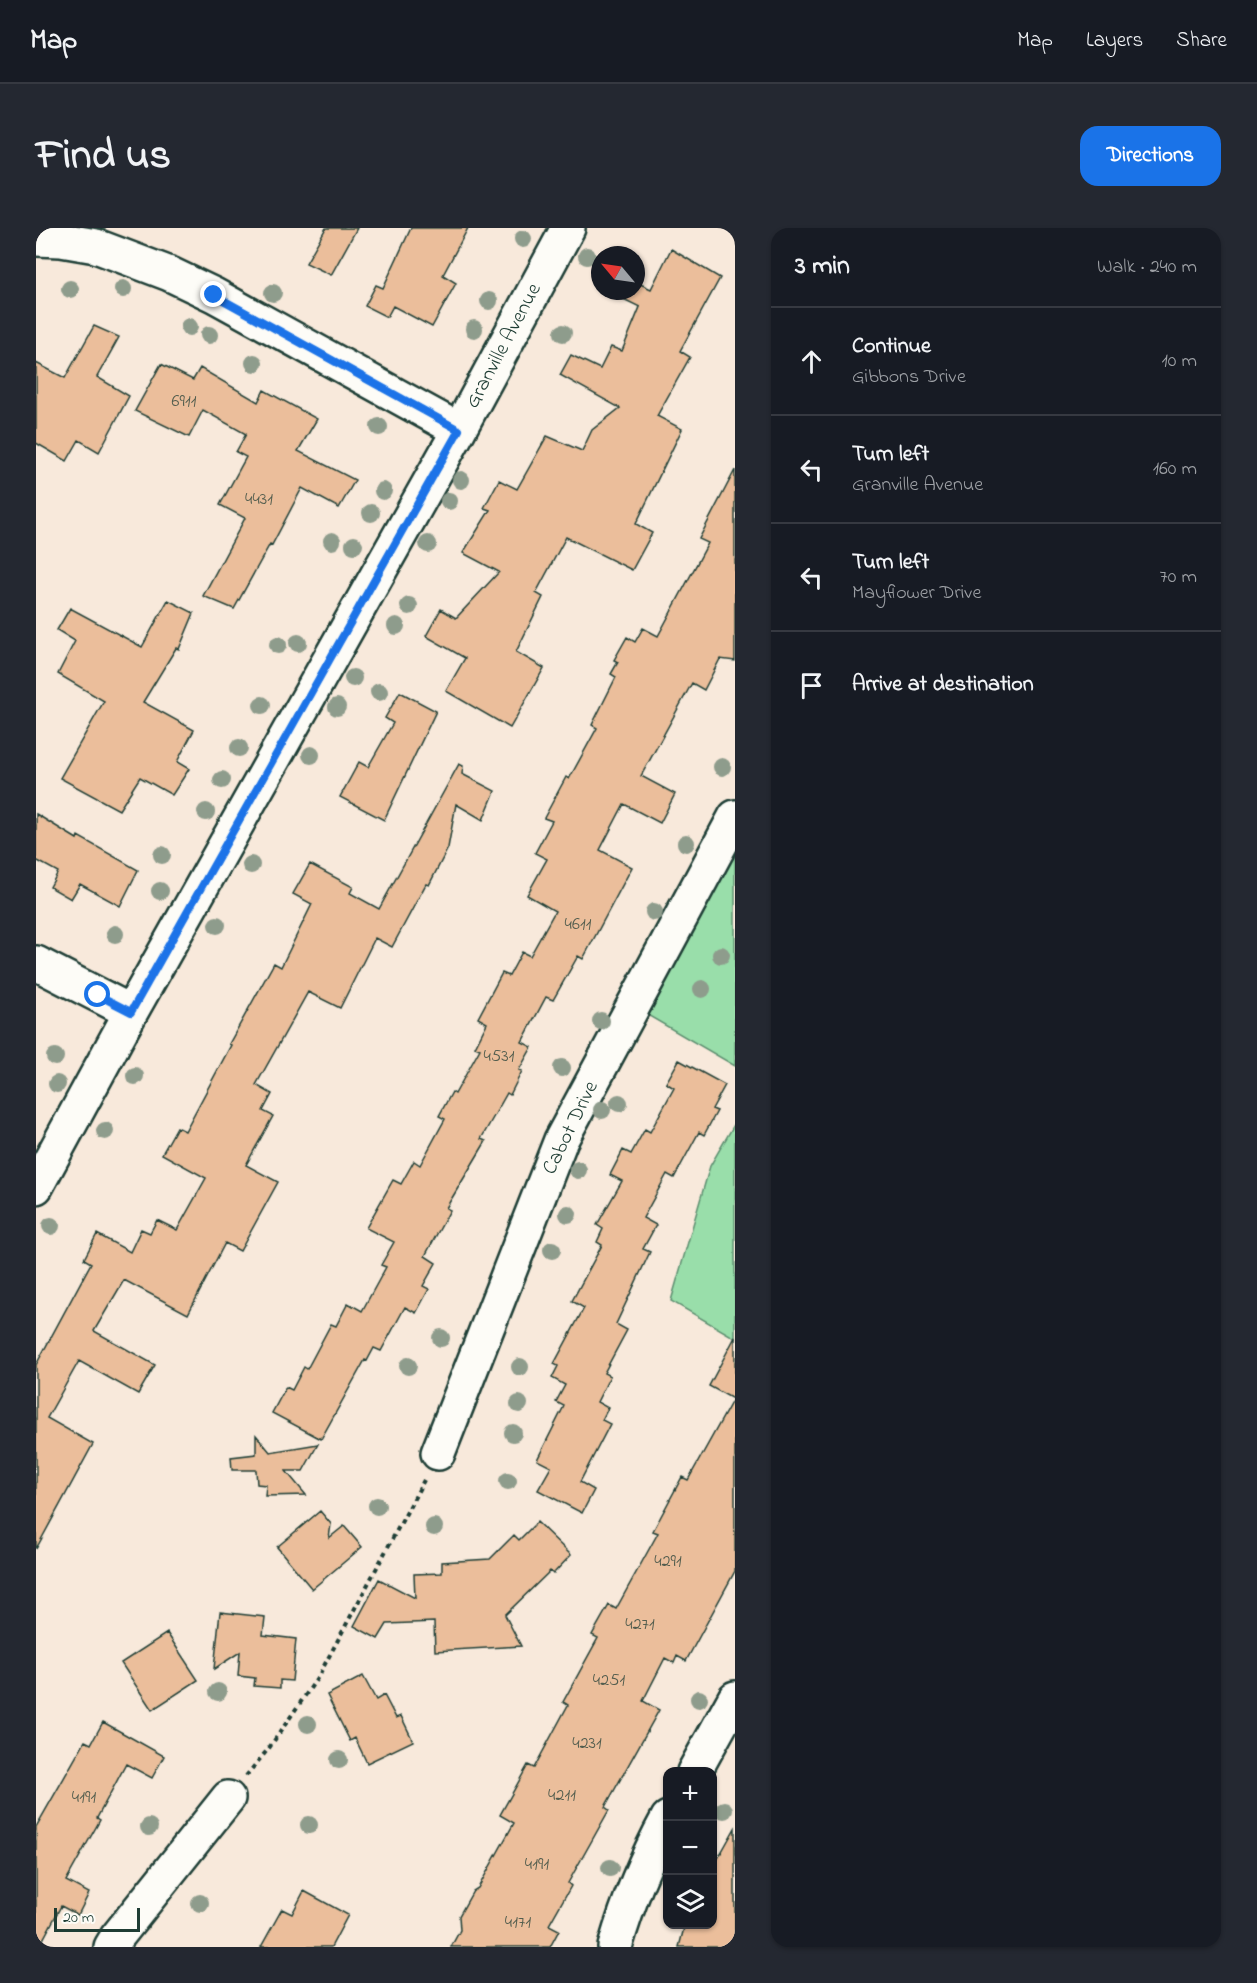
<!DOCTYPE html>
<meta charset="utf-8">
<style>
body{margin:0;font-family:"Indie Flower",sans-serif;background:#242831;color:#f1f3f6}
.controls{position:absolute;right:18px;bottom:18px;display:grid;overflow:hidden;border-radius:12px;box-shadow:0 2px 4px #0004}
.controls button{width:54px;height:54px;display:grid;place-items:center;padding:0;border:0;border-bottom:2px solid #363941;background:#171b24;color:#f1f3f6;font:30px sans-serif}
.compass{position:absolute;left:555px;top:18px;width:54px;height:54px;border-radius:50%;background:#171b24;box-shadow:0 2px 4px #0004;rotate:299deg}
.scale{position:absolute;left:18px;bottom:15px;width:86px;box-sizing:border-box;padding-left:6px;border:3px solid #1f3d34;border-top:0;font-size:16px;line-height:21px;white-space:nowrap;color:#1f3d34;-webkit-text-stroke:4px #fdfcf7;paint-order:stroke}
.stop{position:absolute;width:18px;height:18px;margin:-14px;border:4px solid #1a73e8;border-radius:50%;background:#fff}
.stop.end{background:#1a73e8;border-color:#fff;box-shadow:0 2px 6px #0008}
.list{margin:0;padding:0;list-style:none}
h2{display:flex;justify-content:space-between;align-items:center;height:78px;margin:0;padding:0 24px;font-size:26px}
h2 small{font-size:20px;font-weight:400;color:#9ea1a6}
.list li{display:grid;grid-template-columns:39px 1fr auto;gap:18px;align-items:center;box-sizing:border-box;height:108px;padding:0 24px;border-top:2px solid #363941}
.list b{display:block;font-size:22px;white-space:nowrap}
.list p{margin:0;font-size:20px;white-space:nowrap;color:#9ea1a6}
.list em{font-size:20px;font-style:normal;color:#9ea1a6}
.icon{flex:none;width:33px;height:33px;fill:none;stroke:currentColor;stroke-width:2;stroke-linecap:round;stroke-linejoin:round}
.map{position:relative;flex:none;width:699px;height:1719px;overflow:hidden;border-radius:18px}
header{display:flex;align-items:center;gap:36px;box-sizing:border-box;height:84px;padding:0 30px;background:#171b24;border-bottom:2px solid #363941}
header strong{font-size:28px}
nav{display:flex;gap:33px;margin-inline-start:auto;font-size:21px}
.intro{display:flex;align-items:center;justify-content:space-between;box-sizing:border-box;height:144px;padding:0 36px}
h1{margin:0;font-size:42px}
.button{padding:15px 27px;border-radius:18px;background:#1a73e8;color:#fff;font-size:21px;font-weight:700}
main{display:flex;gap:36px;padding:0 36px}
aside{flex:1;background:#171b24;border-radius:18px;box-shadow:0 2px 4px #0004}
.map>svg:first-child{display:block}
.green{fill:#99deaa;stroke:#5c8e6f;stroke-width:1.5}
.building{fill:#ebbe9b;stroke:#1f3d34;stroke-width:1.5}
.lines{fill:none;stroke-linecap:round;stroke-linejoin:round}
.minor-casing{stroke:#1f3d34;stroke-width:38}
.path{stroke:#1f3d34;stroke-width:4;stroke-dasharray:4.5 4.5;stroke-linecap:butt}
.minor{stroke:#fdfcf7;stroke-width:33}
.tree{fill:#8e9c8c}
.route{stroke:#1a73e8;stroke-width:8}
.labels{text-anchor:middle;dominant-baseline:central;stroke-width:4.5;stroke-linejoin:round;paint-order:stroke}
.number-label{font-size:18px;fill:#525d4e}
.street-label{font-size:21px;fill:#1f3d34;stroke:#fdfcf7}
</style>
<header>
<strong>Map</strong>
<nav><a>Map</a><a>Layers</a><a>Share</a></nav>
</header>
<div class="intro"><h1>Find us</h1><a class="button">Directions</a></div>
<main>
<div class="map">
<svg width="699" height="1719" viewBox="0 0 699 1719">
<rect width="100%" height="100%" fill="#f8e9db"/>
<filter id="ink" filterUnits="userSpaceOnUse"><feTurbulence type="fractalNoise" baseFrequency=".0167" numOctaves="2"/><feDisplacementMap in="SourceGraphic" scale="12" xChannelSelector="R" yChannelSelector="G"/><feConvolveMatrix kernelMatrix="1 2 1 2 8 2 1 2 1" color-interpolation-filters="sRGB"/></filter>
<g filter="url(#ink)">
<path class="green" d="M 699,625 L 699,838 L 608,785 Z
M 699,895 L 699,1110 L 635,1073 L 674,938 Z"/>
<path class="building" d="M 290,0 L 321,0 L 295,47 L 270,35 Z
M 375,0 L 432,0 L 407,47 L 420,55 L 396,99 L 357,78 L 351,89 L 329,78 L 340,57 L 347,60 Z
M 635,21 L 684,50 L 644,123 L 654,129 L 621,188 L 646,201 L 600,296 L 616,305 L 596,342 L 530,309 L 500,365 L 507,369 L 480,424 L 508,440 L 474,500 L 410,463 L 429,430 L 390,408 L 405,381 L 420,390 L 463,344 L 427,325 L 454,282 L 448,280 L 463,252 L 481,261 L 511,208 L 546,223 L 556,202 L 584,180 L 524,147 L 535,127 L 564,141 L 575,119 L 586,123 L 604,79 L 571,63 L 600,63 L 600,54 L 615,61 Z
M 58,98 L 83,109 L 61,149 L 93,168 L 63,224 L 43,212 L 31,233 L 0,215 L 0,135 L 29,150 Z
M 125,136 L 157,152 L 164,140 L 222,174 L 228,162 L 281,191 L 262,223 L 319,252 L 303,280 L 266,260 L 236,317 L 234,316 L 198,381 L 167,368 L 209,290 L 184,277 L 210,229 L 200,224 L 210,206 L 167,182 L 153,209 L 99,183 Z
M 699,242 L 699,433 L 684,431 L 668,462 L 656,455 L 605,548 L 639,566 L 624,595 L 588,576 L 564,622 L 596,639 L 547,731 L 542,728 L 517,772 L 510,769 L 486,814 L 496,819 L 483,842 L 486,843 L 474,867 L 471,865 L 445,911 L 450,913 L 410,980 L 414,982 L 389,1028 L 400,1035 L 387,1058 L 393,1061 L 380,1085 L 369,1079 L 345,1123 L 338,1120 L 331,1133 L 329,1132 L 285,1211 L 236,1185 L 250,1159 L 256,1162 L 268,1139 L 271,1141 L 295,1096 L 300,1098 L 312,1075 L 326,1083 L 350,1039 L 345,1037 L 358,1014 L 330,1000 L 357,952 L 365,956 L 378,933 L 384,937 L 409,891 L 403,888 L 416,864 L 419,866 L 444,821 L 439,819 L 451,795 L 442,790 L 466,745 L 473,748 L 486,724 L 494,728 L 519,683 L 491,667 L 511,631 L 499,625 L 516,593 L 508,590 L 530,549 L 533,551 L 561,500 L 556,497 L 580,449 L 575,446 L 582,434 L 578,432 L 591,409 L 599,414 L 607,400 L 622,408 L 672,315 L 663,311 Z
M 132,372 L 158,385 L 143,421 L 140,420 L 107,474 L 158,502 L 141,534 L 153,541 L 136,567 L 104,549 L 83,582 L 24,550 L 68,473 L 22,446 L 39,413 L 21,402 L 34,380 L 106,419 Z
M 364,464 L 400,483 L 348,592 L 304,569 L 323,534 L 332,539 L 357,495 L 349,490 Z
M 423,536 L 427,538 L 426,546 L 459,563 L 447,592 L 420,576 L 412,620 L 393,657 L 390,656 L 356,719 L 339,710 L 304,780 L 272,764 L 220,857 L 236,866 L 227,883 L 237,888 L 210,937 L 242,954 L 204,1023 L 189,1015 L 152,1086 L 88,1052 L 58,1103 L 119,1137 L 102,1166 L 43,1133 L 11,1190 L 57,1216 L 0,1321 L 0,1137 L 55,1035 L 48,1031 L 61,1006 L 94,1024 L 105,1001 L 114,1005 L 121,992 L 141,1002 L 170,950 L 126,926 L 141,899 L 149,903 L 195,817 L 193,816 L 238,735 L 245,739 L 276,676 L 257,666 L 274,636 L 317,659 L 314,665 L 343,681 Z
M 0,586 L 41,611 L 42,608 L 102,642 L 84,678 L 44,656 L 35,671 L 14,659 L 22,644 L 0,632 Z
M 643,832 L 689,857 L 676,881 L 681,883 L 668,907 L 663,904 L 638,950 L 631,946 L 607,990 L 620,997 L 607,1021 L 614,1024 L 580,1096 L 591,1102 L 568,1145 L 574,1148 L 561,1174 L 572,1180 L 566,1192 L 574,1196 L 544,1254 L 558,1262 L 546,1285 L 502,1262 L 515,1239 L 501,1232 L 528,1178 L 520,1174 L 529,1157 L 516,1150 L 522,1138 L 518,1136 L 548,1080 L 536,1073 L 566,1017 L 561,1014 L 567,1001 L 561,997 L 586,953 L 574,947 L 587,922 L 595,926 L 609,901 L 614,904 L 638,860 L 630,855 Z
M 699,1109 L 699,1343 L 650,1433 L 641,1428 L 638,1435 L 629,1430 L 607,1473 L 623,1482 L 569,1579 L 573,1582 L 532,1655 L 535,1658 L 513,1697 L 523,1702 L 514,1719 L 415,1719 L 424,1702 L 423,1688 L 437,1663 L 442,1660 L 478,1595 L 464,1587 L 492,1537 L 498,1540 L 532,1477 L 527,1474 L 562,1410 L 556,1407 L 573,1377 L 580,1381 L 622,1305 L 617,1303 L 646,1249 L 652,1252 L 697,1171 L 673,1158 Z
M 220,1207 L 234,1224 L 282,1216 L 267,1243 L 250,1243 L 270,1267 L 229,1268 L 230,1257 L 221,1256 L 220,1242 L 196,1242 L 195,1229 L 220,1226 Z
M 284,1283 L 295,1296 L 293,1310 L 308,1298 L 326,1319 L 276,1361 L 241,1319 Z
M 501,1294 L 535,1327 L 517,1346 L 514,1343 L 469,1387 L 485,1418 L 399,1423 L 398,1394 L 351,1396 L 342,1411 L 318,1398 L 343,1351 L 379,1370 L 378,1346 L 406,1345 L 406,1334 L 454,1331 L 478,1307 L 483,1312 Z
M 184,1384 L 229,1389 L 227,1407 L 260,1411 L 256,1453 L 244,1452 L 244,1460 L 218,1458 L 219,1450 L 202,1448 L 204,1424 L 178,1441 Z
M 131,1405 L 162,1452 L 116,1482 L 85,1435 Z
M 327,1448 L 340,1472 L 348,1467 L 360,1490 L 365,1488 L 377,1513 L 331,1535 L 319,1510 L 314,1513 L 291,1467 Z
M 67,1494 L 128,1528 L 116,1550 L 90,1536 L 61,1590 L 64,1592 L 30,1653 L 53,1665 L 42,1687 L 25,1678 L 3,1719 L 0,1719 L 0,1599 L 49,1513 L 55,1516 Z
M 699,1600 L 699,1719 L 643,1719 L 649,1696 L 676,1696 L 676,1641 Z
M 268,1663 L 312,1687 L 295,1719 L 225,1719 L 246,1681 L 256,1686 Z"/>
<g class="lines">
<defs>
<path id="minor" d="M 0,11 L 25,12 L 60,18 L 134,46 L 178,67 L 423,202
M 0,735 L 95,784
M 0,959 L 95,784 L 423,202 L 532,0
M 402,1225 L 525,912 L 699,589
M 658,1544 L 699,1470
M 75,1719 L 81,1709 L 192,1570
M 579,1719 C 592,1674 609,1632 632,1590"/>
</defs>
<use href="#minor" class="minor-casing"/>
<path class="path" d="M 210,1548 L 233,1520 L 282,1449 L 388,1252"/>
<use href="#minor" class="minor"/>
</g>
<g class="tree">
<circle cx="487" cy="11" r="9"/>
<circle cx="551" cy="28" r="9"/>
<circle cx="34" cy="61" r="9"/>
<circle cx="87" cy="61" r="9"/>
<circle cx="237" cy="65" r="9"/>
<circle cx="453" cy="73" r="9"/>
<circle cx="153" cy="99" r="9"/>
<circle cx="438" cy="101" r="9"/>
<circle cx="527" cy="105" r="9"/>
<circle cx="173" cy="107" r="9"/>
<circle cx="218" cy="135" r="9"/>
<circle cx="343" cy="199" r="9"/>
<circle cx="425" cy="252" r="9"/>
<circle cx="347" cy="263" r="9"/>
<circle cx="413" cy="273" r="9"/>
<circle cx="335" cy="285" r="9"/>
<circle cx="296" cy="313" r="9"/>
<circle cx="392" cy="316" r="9"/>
<circle cx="318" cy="317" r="9"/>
<circle cx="373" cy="378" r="9"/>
<circle cx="360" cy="398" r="9"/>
<circle cx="262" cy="415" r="9"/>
<circle cx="242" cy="417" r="9"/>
<circle cx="317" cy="450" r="9"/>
<circle cx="343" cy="464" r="9"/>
<circle cx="226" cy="477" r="9"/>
<circle cx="301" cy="479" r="9"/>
<circle cx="203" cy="520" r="9"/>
<circle cx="275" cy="527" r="9"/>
<circle cx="686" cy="539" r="9"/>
<circle cx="186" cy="552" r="9"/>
<circle cx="170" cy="584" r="9"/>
<circle cx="650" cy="615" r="9"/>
<circle cx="126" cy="627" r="9"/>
<circle cx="215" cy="637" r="9"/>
<circle cx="124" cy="663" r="9"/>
<circle cx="618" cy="684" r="9"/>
<circle cx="181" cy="697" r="9"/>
<circle cx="79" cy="706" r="9"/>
<circle cx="685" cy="727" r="9"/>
<circle cx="666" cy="761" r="9"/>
<circle cx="565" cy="793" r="9"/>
<circle cx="19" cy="829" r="9"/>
<circle cx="526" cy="840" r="9"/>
<circle cx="99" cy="848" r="9"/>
<circle cx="21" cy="856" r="9"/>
<circle cx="583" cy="875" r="9"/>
<circle cx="566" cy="882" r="9"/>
<circle cx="69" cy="903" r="9"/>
<circle cx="542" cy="942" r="9"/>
<circle cx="532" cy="986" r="9"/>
<circle cx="15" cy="998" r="9"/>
<circle cx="516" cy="1022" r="9"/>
<circle cx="405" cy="1110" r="9"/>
<circle cx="372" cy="1138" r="9"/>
<circle cx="484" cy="1139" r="9"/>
<circle cx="483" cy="1176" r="9"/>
<circle cx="477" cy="1205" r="9"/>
<circle cx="472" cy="1253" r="9"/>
<circle cx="341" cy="1278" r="9"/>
<circle cx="398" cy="1299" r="9"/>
<circle cx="182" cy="1464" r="9"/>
<circle cx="663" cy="1471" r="9"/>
<circle cx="272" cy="1496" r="9"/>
<circle cx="303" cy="1532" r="9"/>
<circle cx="688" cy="1582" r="9"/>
<circle cx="273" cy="1597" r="9"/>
<circle cx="113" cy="1599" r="9"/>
<circle cx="574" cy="1640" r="9"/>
<circle cx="164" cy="1675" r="9"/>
</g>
</g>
<g class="lines" filter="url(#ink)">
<path class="route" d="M 62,767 L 95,784 L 423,202 L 178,67"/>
</g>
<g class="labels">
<g class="number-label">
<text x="148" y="174">6911</text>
<text x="223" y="272">4431</text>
<text x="542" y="697">4611</text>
<text x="463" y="829">4531</text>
<text x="632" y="1334">4291</text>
<text x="604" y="1397">4271</text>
<text x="573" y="1453">4251</text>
<text x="551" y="1516">4231</text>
<text x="526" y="1568">4211</text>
<text x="48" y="1570">4191</text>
<text x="501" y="1637">4191</text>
<text x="482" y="1695">4171</text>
</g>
<g class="street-label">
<text transform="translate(468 118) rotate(-62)">Granville Avenue</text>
<text transform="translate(535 900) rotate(-64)">Cabot Drive</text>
</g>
</g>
</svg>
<div class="controls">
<button>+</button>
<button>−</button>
<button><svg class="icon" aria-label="layers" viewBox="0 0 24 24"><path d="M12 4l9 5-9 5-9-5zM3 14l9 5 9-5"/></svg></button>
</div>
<svg class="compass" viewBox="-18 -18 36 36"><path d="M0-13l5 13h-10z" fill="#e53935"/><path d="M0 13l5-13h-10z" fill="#9ea1a6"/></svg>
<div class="scale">20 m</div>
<div class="stop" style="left:62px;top:767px"></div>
<div class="stop end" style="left:178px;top:67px"></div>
</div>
<aside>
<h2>3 min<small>Walk · 240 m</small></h2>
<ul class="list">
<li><svg class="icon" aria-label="ahead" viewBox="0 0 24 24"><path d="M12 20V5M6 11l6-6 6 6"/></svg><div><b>Continue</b><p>Gibbons Drive</p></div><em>10 m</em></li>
<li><svg class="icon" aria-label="left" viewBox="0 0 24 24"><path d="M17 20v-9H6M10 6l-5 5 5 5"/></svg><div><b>Turn left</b><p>Granville Avenue</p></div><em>160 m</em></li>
<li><svg class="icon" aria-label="left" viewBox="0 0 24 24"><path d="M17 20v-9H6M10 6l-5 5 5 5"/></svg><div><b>Turn left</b><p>Mayflower Drive</p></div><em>70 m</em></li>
<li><svg class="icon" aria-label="arrive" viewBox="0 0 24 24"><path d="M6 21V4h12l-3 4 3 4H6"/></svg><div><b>Arrive at destination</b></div></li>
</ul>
</aside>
</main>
